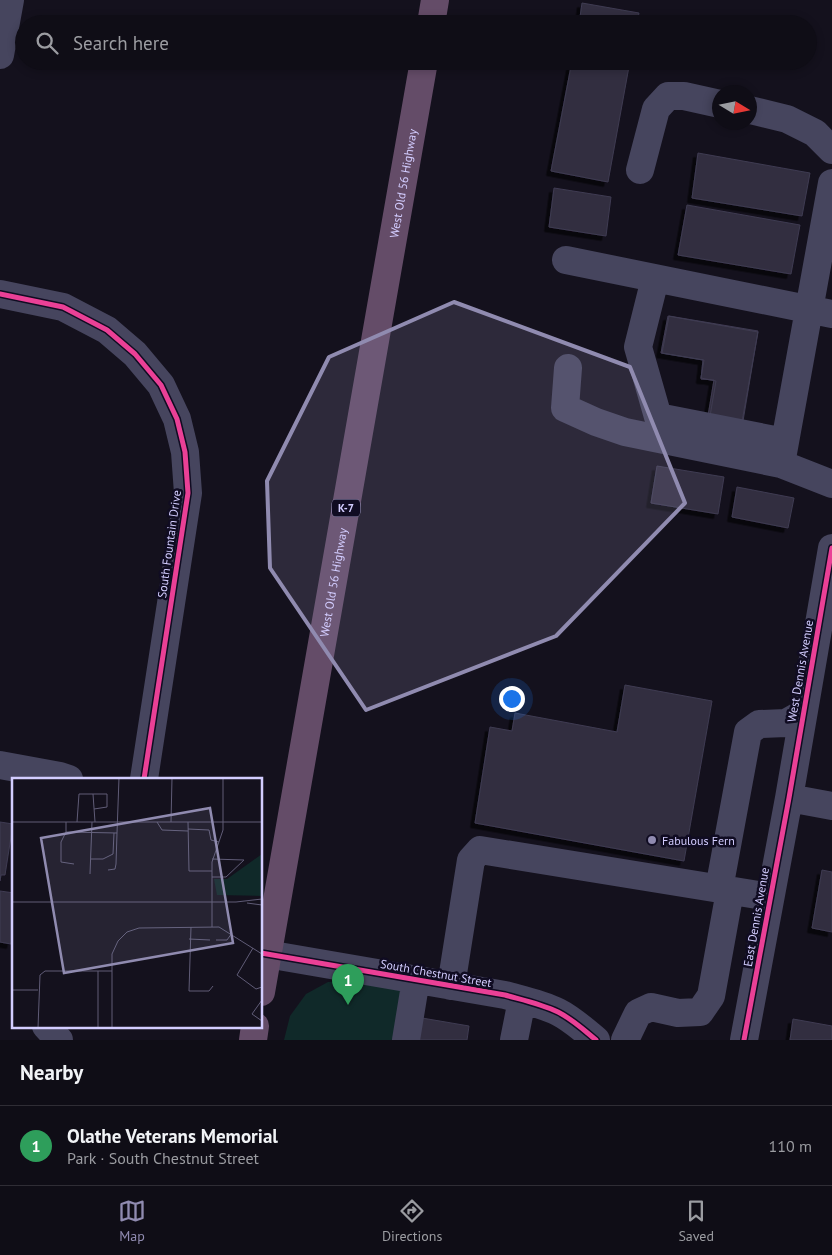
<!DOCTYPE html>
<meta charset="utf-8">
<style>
body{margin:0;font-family:"PT Sans",sans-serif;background:#18161f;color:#f1f3f6}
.compass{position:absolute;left:712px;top:85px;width:45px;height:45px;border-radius:50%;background:#0f0d16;box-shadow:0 2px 8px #0003;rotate:100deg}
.you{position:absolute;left:511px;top:698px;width:18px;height:18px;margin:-12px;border:4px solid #fff;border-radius:50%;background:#1a73e8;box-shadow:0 0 0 8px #1a73e833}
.badge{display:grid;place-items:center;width:32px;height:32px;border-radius:50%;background:#908bb0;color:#fff;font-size:16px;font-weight:700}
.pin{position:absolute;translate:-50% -41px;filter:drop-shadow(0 1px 2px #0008)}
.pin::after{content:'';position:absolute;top:26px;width:18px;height:15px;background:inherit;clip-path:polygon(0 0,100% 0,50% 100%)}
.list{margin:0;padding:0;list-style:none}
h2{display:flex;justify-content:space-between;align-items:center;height:65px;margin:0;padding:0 20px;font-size:21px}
h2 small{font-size:16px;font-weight:400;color:#9b9ca1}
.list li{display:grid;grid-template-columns:32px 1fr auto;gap:15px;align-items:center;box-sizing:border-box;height:80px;padding:0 20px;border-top:1px solid #2f2d35}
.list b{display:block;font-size:19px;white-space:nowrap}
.list p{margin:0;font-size:16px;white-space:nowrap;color:#9b9ca1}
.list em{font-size:16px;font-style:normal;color:#9b9ca1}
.icon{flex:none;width:28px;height:28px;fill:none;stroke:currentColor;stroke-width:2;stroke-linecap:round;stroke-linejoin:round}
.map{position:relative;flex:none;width:832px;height:1040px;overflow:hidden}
.search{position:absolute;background:#0f0d16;box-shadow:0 2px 8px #0003;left:15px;right:15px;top:15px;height:55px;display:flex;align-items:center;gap:12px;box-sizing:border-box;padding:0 18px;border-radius:28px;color:#9b9ca1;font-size:19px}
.sheet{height:145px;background:#0f0d16}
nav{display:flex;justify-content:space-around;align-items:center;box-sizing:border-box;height:70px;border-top:1px solid #2f2d35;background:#0f0d16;font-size:14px;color:#9b9ca1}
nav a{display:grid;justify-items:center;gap:2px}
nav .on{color:#908bb0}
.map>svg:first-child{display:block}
.green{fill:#102929}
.building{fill:#322f3f;stroke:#3f3b52;filter:url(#shadow)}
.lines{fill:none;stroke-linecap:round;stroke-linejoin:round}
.minor{stroke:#46455e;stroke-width:28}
.highway{stroke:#644c68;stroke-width:28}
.cycleway-casing{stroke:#100c22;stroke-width:8}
.cycleway{stroke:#ea4096;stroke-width:5}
.marked{fill:#908bb0;fill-opacity:0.2;stroke:#908bb0;stroke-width:4;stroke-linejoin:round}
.poi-dot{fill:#908bb0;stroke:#100c22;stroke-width:2}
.labels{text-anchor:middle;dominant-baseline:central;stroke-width:5;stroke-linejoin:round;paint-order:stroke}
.shield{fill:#100c22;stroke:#9893bd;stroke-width:1}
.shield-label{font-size:11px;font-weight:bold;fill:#d3cdff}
.street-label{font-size:12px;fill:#d3cdff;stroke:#100c22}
.poi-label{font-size:12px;fill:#d3cdff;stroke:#100c22;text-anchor:start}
.inset-road{fill:none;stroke:#605c77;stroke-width:1}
.view{fill:#908bb0;fill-opacity:0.15;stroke:#908bb0;stroke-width:2.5}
.inset-edge{fill:none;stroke:#d3cdff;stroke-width:2.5}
</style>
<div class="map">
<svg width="832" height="1040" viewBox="0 0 832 1040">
<defs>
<filter id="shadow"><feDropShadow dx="-4.5" dy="4.5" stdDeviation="0" flood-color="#0009"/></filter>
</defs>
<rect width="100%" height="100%" fill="#14111d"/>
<path class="green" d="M 356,980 L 401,988 L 393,1040 L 284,1040 L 290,1016 L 306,994 L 328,982 Z"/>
<path class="building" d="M 582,3 L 639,13 L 637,24 L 579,24 Z
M 572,61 L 630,61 L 608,182 L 551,171 Z
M 698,153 L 810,173 L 802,216 L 692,198 Z
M 554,188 L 611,197 L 606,236 L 549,227 Z
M 687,205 L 800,225 L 791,274 L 678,255 Z
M 668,316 L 758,332 L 742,422 L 708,416 L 714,380 L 701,379 L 703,360 L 661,353 Z
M 669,316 L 758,331 L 743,421 L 710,416 L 716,381 L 701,378 L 704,360 L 662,353 Z
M 657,466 L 724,477 L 718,514 L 651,503 Z
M 737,487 L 794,498 L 788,528 L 732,517 Z
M 625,685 L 712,701 L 684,861 L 475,823 L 490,727 L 512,731 L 515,713 L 617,732 Z
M 0,822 L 13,824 L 5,875 L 1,875 L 0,881 Z
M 822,870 L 832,872 L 832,932 L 812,928 Z
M 0,891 L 14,893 L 14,929 L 11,944 L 0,942 Z
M 422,1018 L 469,1026 L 467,1040 L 412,1040 Z
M 793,1019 L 832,1026 L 832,1040 L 790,1040 Z"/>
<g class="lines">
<path class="minor" d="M 0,55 L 10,0
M 750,110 L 787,119 L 815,133 L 832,150
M 640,170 L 656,109 L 668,96 L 684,96 L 720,104
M 832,183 L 781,464 L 832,484
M 566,260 L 832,314
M 655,279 L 638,347 L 658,417 L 785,442
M 0,294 L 63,307 L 107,330 L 135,354 L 161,385 L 177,419 L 185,452 L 188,493 L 144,779
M 568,368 L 565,408 L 596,422 L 625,432 L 781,464
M 0,765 L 60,776 L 69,779
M 789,798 L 832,806
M 719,889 L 748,732 L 759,724 L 786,723 L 802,714
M 261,953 L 505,995 C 523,1000 542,1004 558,1012 C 572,1019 584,1030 596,1040
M 451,986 L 471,860 L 480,850 L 770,897
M 46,1026 L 59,1040
M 406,1040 L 416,979
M 514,1040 L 522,1000
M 625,1040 L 638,1013 L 651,1007 L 678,1013 L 700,1012 L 711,996 L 730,891
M 744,1040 L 789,798 L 832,548"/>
<g class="highway">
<path d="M 431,24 L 435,0"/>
<path id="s1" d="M 261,992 L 424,61"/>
<path d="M 253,1040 L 255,1026"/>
</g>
<defs>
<path id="cycleway" d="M 0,294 L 63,307 L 107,330 L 135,354 L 161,385 L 177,419 L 185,452 L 188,493 L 144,779
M 261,953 L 505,995 C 523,1000 542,1004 558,1012 C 572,1019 584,1030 596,1040
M 744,1040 L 789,798 L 832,548"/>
</defs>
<use href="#cycleway" class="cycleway-casing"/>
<use href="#cycleway" class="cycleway"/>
</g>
<path class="marked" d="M 454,302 L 630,367 L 685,503 L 556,636 L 366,710 L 270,568 L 267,481 L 329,357 Z"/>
<circle class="poi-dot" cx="652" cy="840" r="5"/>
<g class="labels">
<rect class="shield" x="332" y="499.5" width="28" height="17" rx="4"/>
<g class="shield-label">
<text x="346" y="508">K-7</text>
</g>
<g class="street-label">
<text stroke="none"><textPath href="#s1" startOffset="821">West Old 56 Highway</textPath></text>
<text transform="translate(169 544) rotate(-82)">South Fountain Drive</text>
<text stroke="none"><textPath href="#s1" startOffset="416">West Old 56 Highway</textPath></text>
<text transform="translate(800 671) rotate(-80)">West Dennis Avenue</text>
<text transform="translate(756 917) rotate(-80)">East Dennis Avenue</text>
<text transform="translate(436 973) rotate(10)">South Chestnut Street</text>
</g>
<g class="poi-label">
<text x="662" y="840">Fabulous Fern</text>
</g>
</g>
<g transform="translate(12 778)">
<rect width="250" height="250" fill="#14111d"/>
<path d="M 250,76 L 250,118 L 205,117 L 202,101 L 215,101 Z" fill="#102929"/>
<path class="inset-road" d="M 81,16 L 95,16 L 95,29 L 82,31M 0,44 L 250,44M 54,44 L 54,54 L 105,55 L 107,0M 65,44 L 67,16 L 81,16 L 83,44M 145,44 L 150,52 L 176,53M 159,44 L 160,0M 176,44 L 177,93 L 200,93M 176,51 L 197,52 L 199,62 L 207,64M 54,54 L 49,64 L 49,84 L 62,86M 79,81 L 91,81 L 101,76 L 102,55M 96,92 L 103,91 L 104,86 L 105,55M 78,96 L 80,44M 200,99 L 214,99 L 232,82 L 200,81M 0,124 L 224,124 L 250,121M 235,125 L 250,127M 179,149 L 177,213 L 197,213 L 201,208M 200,149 L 200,84 L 211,52 L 211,0M 177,161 L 198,162M 204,162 L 215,162 L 220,155M 241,170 L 225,197 L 244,211 L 250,209M 0,212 L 26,212M 250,222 L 240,236 L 250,243M 26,250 L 28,197 L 33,193 L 100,193M 86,250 L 86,193M 100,250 L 100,176 L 106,163 L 115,154 L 127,150 L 207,149 L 250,176"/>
<path class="view" d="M 198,30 L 221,165 L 52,195 L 29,60 Z"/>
<rect width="250" height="250" class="inset-edge"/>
</g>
</svg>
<svg class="compass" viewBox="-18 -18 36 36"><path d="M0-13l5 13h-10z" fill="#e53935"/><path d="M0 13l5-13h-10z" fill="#9b9ca1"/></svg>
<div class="you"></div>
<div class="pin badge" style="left:348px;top:1005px;background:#2e9e5b">1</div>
<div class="search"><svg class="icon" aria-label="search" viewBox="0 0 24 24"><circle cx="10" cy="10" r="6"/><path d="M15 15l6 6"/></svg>Search here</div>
</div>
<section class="sheet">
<h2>Nearby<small></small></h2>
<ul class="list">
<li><span class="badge" style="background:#2e9e5b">1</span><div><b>Olathe Veterans Memorial</b><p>Park · South Chestnut Street</p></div><em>110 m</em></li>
</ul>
</section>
<nav>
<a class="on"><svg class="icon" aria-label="map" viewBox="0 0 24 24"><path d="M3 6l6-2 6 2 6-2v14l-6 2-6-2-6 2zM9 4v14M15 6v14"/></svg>Map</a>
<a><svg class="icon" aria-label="directions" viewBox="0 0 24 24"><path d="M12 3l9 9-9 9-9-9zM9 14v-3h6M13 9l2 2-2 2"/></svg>Directions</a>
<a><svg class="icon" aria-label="saved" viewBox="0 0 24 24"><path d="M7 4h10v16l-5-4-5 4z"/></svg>Saved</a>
</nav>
